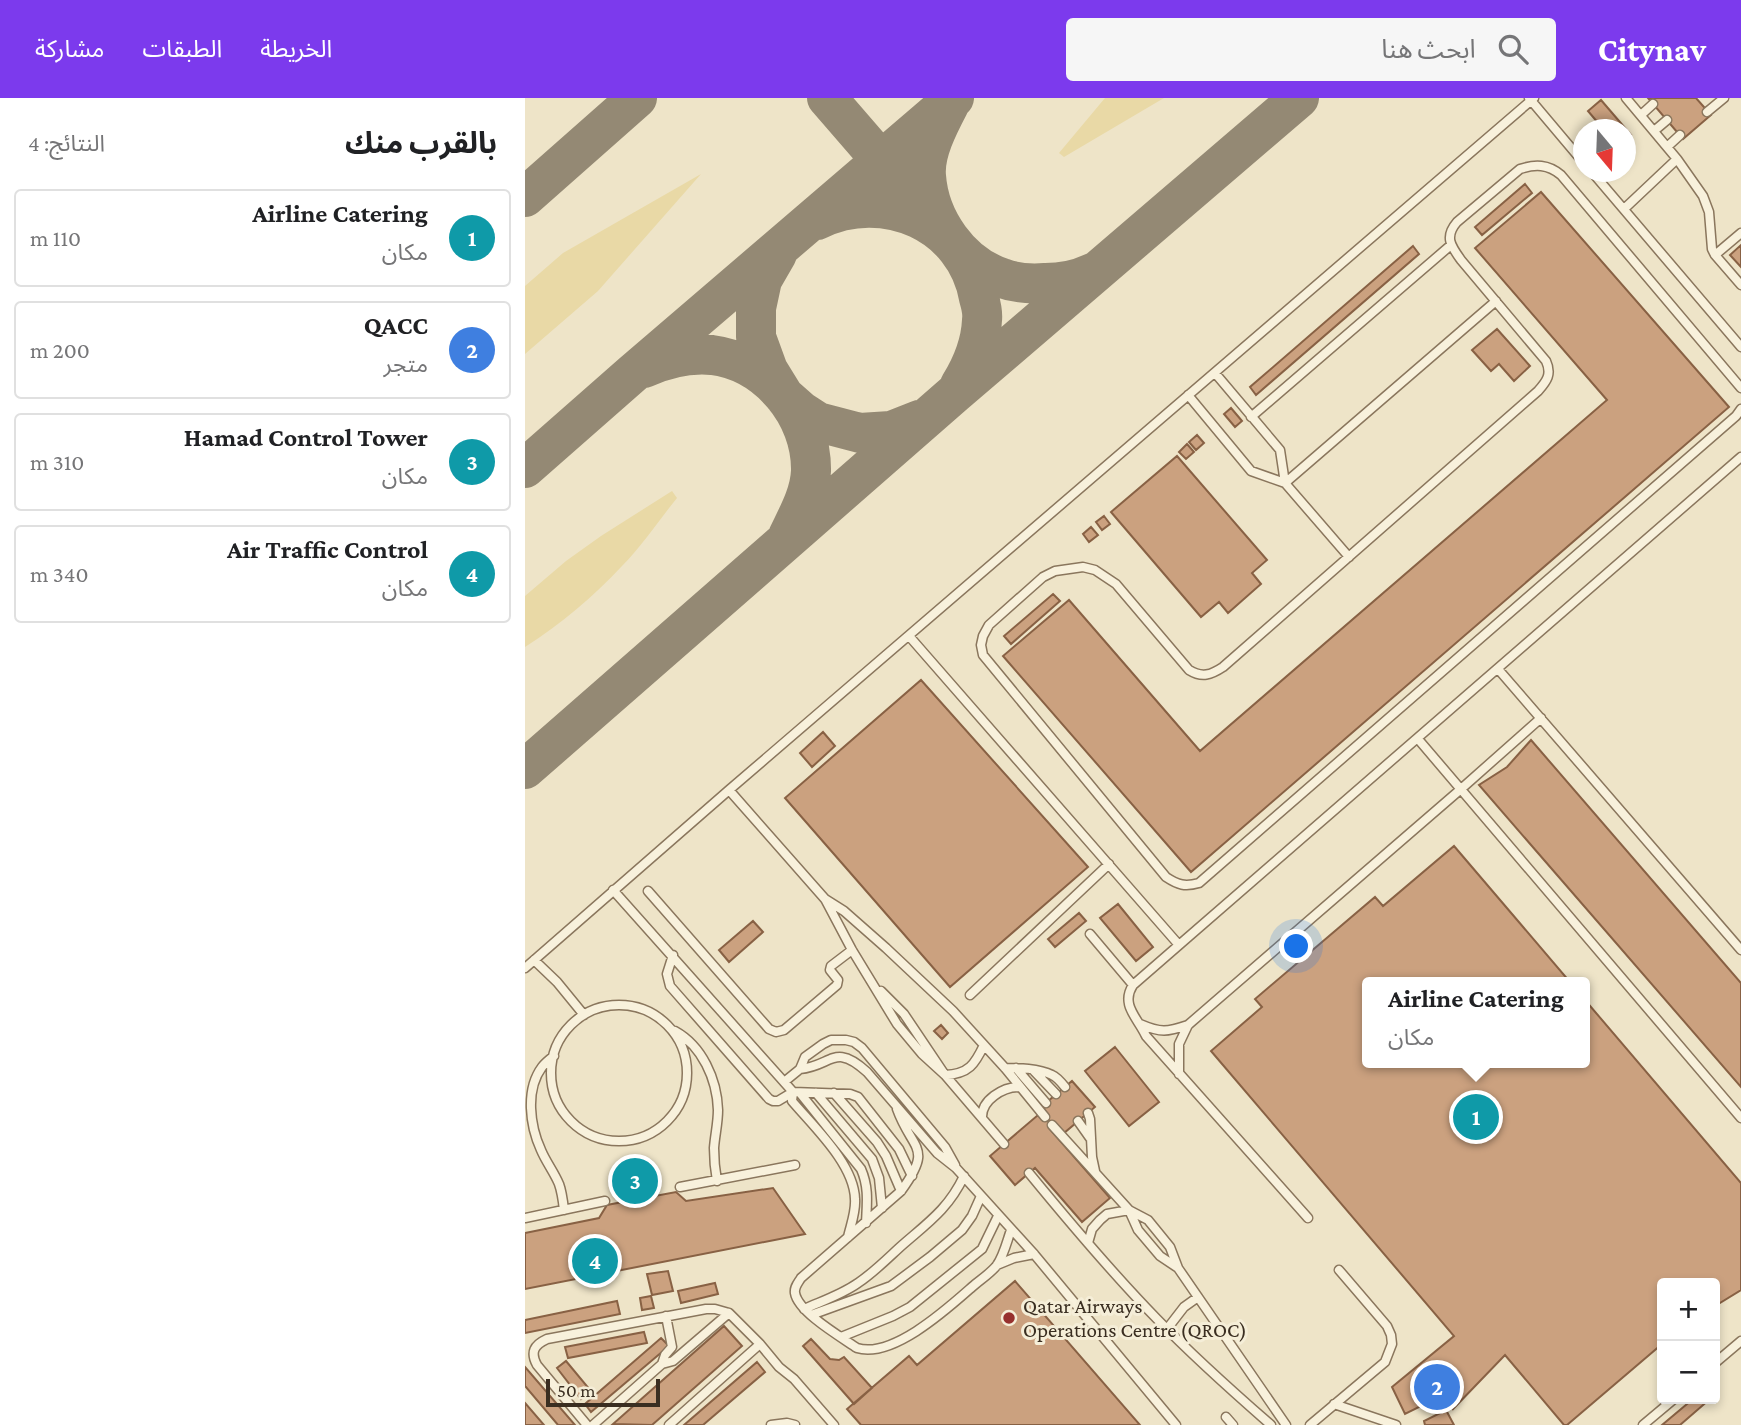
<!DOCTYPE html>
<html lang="ar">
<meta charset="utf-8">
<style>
body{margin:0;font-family:"Crimson Pro","Noto Sans Arabic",serif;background:#f6f6f6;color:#202124;direction:rtl}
.controls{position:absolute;right:21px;bottom:21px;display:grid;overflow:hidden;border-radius:7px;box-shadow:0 4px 10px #0003}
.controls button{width:63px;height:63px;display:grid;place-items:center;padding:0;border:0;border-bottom:2px solid #e0e0e0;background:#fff;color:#202124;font:35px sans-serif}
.compass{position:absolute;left:1048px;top:21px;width:63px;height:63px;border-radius:50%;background:#fff;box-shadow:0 4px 10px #0003;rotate:161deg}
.scale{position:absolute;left:21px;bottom:18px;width:114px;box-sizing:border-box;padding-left:7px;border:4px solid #3a2e21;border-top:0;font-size:19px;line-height:24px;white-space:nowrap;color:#3a2e21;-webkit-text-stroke:5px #f5eed8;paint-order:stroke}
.you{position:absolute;left:772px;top:849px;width:24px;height:24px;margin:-18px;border:5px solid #fff;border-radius:50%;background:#1a73e8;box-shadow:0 0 0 10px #1a73e833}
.badge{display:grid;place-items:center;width:46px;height:46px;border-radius:50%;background:#7c3aed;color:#fff;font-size:23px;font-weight:700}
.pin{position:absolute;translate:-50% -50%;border:4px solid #fff;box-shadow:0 2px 7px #0006}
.popup{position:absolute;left:837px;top:879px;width:228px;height:91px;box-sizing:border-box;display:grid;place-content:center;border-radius:7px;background:#fff;filter:drop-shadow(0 2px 5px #0005);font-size:23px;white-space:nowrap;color:#757577}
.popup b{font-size:26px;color:#202124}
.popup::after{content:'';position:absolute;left:50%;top:100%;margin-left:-14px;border:14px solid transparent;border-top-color:#fff}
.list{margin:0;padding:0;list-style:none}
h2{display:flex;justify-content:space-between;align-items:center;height:91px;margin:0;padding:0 28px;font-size:30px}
h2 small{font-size:23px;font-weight:400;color:#757577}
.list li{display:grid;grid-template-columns:46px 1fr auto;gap:21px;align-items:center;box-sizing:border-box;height:98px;margin:0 14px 14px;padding:0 14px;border:2px solid #e0e0e0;border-radius:7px}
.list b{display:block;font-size:26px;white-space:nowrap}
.list p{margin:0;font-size:23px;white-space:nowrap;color:#757577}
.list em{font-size:23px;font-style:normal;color:#757577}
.icon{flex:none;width:38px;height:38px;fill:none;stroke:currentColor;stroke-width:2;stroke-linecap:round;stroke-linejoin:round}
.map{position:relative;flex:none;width:1216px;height:1327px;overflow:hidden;direction:ltr}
header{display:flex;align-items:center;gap:42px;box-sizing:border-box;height:98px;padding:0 35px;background:#7c3aed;color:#fff}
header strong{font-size:33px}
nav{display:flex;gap:38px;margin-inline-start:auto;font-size:24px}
.search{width:490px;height:63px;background:#f6f6f6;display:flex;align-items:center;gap:18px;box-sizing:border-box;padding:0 24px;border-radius:7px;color:#757577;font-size:26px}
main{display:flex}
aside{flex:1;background:#fff}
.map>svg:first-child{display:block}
.sand{fill:#e9d9a6}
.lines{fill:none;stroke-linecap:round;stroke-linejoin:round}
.taxiway{stroke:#948974;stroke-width:40}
.building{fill:#cba17f;stroke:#886144;stroke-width:2}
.service-casing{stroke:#8a765d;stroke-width:11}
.service{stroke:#f8f1dc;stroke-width:8}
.poi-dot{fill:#97312e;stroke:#f5eed8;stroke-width:2.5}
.labels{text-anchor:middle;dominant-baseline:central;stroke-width:6;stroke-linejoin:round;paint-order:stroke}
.poi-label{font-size:21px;fill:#3a2e21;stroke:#f5eed8;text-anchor:start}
</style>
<header>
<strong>Citynav</strong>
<div class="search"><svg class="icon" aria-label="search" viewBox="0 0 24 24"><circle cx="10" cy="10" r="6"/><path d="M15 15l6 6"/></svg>ابحث هنا</div>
<nav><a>الخريطة</a><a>الطبقات</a><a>مشاركة</a></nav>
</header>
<main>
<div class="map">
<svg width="1216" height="1327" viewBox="0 0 1216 1327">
<rect width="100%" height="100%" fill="#eee4c8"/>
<path class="sand" d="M 580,0 L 639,0 L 539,59 L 534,55 Z
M 176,76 L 73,193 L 0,256 L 0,188 L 38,155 Z
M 147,393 L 152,400 C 134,422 117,448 97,468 C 68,499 36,526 0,549 L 0,498 L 41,463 L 76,438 Z"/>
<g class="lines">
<path class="taxiway" d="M 302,0 L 373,82
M 424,7 C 413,28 399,55 401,78 C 404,122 435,166 477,180 C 490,185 506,186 520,185 C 536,185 552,182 567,175
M 0,99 L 112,0
M 292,122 C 359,89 441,125 454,200 C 456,207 458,215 457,222 C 456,246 448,266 435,287
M 252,156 L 237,182 L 231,210 L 231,239 L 243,272 L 259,298 L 276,313 L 293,324 L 335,335 L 366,333 L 394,322
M 119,270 C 139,261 164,255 187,257 C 243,264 287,317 286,373 C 285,396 273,417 263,438
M 0,370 L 107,276 L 429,0
M 0,671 L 429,296 L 774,0"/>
</g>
<path class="building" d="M 1123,0 L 1171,0 L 1186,17 L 1158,41 Z
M 1076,2 L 1106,37 L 1100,42 L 1100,32 L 1079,32 L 1063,13 Z
M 1000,86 L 1007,95 L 957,137 L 950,129 Z
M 1016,94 L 1204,309 L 666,774 L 478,558 L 544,502 L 675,653 L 1082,302 L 950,150 Z
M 1216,147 L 1216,169 L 1205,157 Z
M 888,148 L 894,156 L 731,297 L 725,289 Z
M 972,231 L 1005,268 L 989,283 L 974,266 L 966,273 L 947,252 Z
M 706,310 L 717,323 L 710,329 L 699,316 Z
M 672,337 L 679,345 L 671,352 L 664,344 Z
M 662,346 L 669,354 L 661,361 L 654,354 Z
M 652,358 L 742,462 L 727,475 L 736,486 L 703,515 L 694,504 L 676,519 L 586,414 Z
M 579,418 L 585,426 L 577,432 L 571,424 Z
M 566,429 L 573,437 L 564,444 L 558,436 Z
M 528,496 L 535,503 L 486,546 L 479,538 Z
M 396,582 L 563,769 L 425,889 L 260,700 Z
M 298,634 L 310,648 L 287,669 L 275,655 Z
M 1006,642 L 1216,885 L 1216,989 L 954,687 L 982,669 Z
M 929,748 L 1045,884 L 842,884 L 842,965 L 1060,965 L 1060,902 L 1216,1085 L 1216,1192 L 1190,1208 L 1190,1185 L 1137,1185 L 1137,1246 L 1042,1327 L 1039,1327 L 980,1257 L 928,1311 L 920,1296 L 880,1316 L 867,1289 L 929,1238 L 686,953 L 737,909 L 730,901 L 850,799 L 858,808 Z
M 593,806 L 628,849 L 611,863 L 575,820 Z
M 554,815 L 561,823 L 530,849 L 523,841 Z
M 228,823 L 238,834 L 204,864 L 194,852 Z
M 416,927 L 423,935 L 417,941 L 409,933 Z
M 590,949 L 634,1004 L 604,1028 L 560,973 Z
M 547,983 L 570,1009 L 539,1035 L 530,1025 L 524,1030 L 585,1100 L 557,1124 L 510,1070 L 490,1087 L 465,1058 L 513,1017 L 517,1021 L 516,1009 Z
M93 1082a17 17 0 1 1 34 0a17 17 0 1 1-34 0Z
M 248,1090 L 280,1136 L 0,1191 L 0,1135 L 74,1120 L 82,1107 L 151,1094 L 161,1103 Z
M 143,1173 L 148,1193 L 127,1197 L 122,1176 Z
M 490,1183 L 615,1327 L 336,1327 L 322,1311 L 384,1258 L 392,1267 Z
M 190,1185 L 193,1196 L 156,1205 L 153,1193 Z
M 126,1198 L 129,1210 L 117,1212 L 115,1200 Z
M 92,1203 L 95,1216 L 0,1235 L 0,1222 Z
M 199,1228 L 217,1248 L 127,1327 L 88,1326 Z
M 119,1234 L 122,1245 L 43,1260 L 40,1249 Z
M 136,1240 L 144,1248 L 66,1314 L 60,1306 Z
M 286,1241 L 305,1261 L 314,1262 L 319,1259 L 347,1290 L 329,1306 L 278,1248 Z
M 41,1263 L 66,1293 L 56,1301 L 32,1270 Z
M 232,1264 L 240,1274 L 178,1327 L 159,1327 Z
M 0,1269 L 50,1327 L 33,1327 L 0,1288 Z
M 1168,1301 L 1185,1301 L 1155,1327 L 1137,1327 Z
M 0,1305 L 19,1327 L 0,1327 Z
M 921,1312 L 929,1327 L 900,1327 L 899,1323 Z"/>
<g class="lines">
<defs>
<path id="service" d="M 1004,0 L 1058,64
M 1101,0 L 1152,61 L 1178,98 L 1184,114 L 1187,151 L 1190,157 L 1216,187
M 1182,14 L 1199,0
M 1116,17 L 1128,6
M 1129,33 L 1142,22
M 1142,49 L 1155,37
M 1067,74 L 1216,249
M 1099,111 L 1152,61
M 1190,157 L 1216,135
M 690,275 L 755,352 L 760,385
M 1216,290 L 1036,77 C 1023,66 1010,66 995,71 L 932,124 C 919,139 926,148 936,162 L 1021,263 C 1027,276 1022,283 1013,293 L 698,569 C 686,577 677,580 664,572 L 591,486 L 570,472 L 558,469 L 530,473 L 518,479 L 464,527 L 458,538 L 456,547 L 458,557 L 641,779 C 653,787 660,789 674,785 L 1211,318 L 1216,311
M 663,297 L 726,373 L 760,385 L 824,459
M 726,319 L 926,147
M 760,385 L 971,203
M 384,538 L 654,847 L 1216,359
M 973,571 L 1216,852
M 893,641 L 1216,1020
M 204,692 L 300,801 L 319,813 L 361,850 L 428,913 L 480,970 L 520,1019
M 88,792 L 268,994 L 267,1003 C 289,1029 329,1066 330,1101 C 331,1114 326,1126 323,1139
M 123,793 L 244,931 L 251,934 L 259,932 L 312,887 L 313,882 L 305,872 L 306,868 L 327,852
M 300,801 L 327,852 L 372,926 L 397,956 L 420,977 C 444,976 450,966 459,947
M 565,836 L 608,887
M 654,847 L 608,887 C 595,907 613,920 621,938 L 783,1120
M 148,857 L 142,876 L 145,888 L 244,1001 L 248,1003 L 253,1003 L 268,994 L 325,996 L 333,999 L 374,1051 L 387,1078
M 9,862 L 32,884 L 59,917
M 0,870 L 204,692 L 1009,0
M 356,893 L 379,916 L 420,977 L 479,1046
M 445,897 L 584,766
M26 975a68 68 0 1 1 136 0a68 68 0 1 1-136 0Z
M 615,926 C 636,935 642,934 663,927
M 150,933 C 177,948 192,981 193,1012 C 193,1025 190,1037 189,1050 C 189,1061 190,1072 192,1083
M 29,958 C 25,961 20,965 17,969 C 0,992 5,1028 16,1052 C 21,1064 29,1074 34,1086 C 37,1094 38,1103 39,1112
M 480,970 C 494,970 513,970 527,977 C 532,979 536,984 540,989
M 491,970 L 521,1005
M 275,971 C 307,968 309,944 342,974 L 412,1055 L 431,1070 L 509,1156 L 651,1327
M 509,973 L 531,996
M 654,976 L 654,946 L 663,927 L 936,691 L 1016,620
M 259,984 L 275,971 L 280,959 L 298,946 L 306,942 L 321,942 L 329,944 L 337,950 L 420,1049 L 430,1067
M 275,995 L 336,1071 C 344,1089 342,1105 341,1125
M 291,995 L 347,1061 L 354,1080 L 357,1110
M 309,995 L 352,1044 L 361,1058 L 376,1093
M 372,1011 C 387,1053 409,1048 376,1093 L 276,1180 C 273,1185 269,1189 270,1195 C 273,1214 316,1239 332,1250 C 367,1261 422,1211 447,1189 C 455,1182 466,1175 472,1167 C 479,1157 482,1143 486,1132
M 563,1015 L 565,1021 L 567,1059 L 570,1073
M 457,1020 C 456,1002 478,989 494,989
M 553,1023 L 565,1040
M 527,1027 L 604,1112 L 613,1132 L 635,1158 L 653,1170
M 504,1075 C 545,1125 587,1175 632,1221 C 668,1258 707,1293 746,1327
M 155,1089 L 270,1067
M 0,1120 L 80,1103
M 563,1145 L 567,1131 L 575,1122 L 582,1116 L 604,1112 L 623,1122 L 645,1149 L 653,1170 L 761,1327
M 472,1167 L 489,1160 L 509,1156
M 279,1211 C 297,1203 316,1197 333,1185 C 348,1175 361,1162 374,1150 C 401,1126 423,1112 439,1078
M 286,1217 L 366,1188 L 405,1159 L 437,1132 L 447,1118 L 456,1098
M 642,1231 L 659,1209 L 673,1199
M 316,1239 L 368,1218 L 385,1209 L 457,1151 L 473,1118
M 1190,1265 L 1216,1243
M 137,1266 L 140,1257 L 147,1249 L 141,1218
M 809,1306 L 871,1327
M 701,1319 L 708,1327
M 62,1327 L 12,1267 C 5,1254 9,1247 22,1241 L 181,1211 L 190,1211 L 204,1215 L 235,1246 L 254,1269 L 269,1281 L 309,1327
M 68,1327 L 137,1266 L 148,1263 L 204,1215
M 144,1327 L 235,1246
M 246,1327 L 262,1325 L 270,1327
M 785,1327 L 860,1264 L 867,1246 L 866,1237 L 862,1228 L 814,1172
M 1118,1327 L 1149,1301"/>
</defs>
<use href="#service" class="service-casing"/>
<use href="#service" class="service"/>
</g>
<circle class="poi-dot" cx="484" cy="1220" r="7"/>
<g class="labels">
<g class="poi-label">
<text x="498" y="1208">Qatar Airways<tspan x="498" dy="24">Operations Centre (QROC)</tspan></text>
</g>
</g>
</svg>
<div class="controls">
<button>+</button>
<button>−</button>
</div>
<svg class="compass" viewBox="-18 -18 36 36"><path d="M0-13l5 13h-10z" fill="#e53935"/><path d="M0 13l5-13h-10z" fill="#757577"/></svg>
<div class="scale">50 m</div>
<div class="you"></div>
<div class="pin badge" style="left:951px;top:1019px;background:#0f9aa8">1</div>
<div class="popup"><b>Airline Catering</b>مكان</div>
<div class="pin badge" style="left:912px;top:1289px;background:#3f7fe0">2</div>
<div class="pin badge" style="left:110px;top:1083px;background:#0f9aa8">3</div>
<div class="pin badge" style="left:70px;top:1163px;background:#0f9aa8">4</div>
</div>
<aside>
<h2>بالقرب منك<small>النتائج: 4</small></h2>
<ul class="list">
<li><span class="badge" style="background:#0f9aa8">1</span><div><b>Airline Catering</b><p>مكان</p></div><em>110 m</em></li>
<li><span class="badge" style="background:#3f7fe0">2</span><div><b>QACC</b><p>متجر</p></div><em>200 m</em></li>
<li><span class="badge" style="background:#0f9aa8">3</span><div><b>Hamad Control Tower</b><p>مكان</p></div><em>310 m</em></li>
<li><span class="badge" style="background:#0f9aa8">4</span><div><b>Air Traffic Control</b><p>مكان</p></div><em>340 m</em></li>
</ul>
</aside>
</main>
